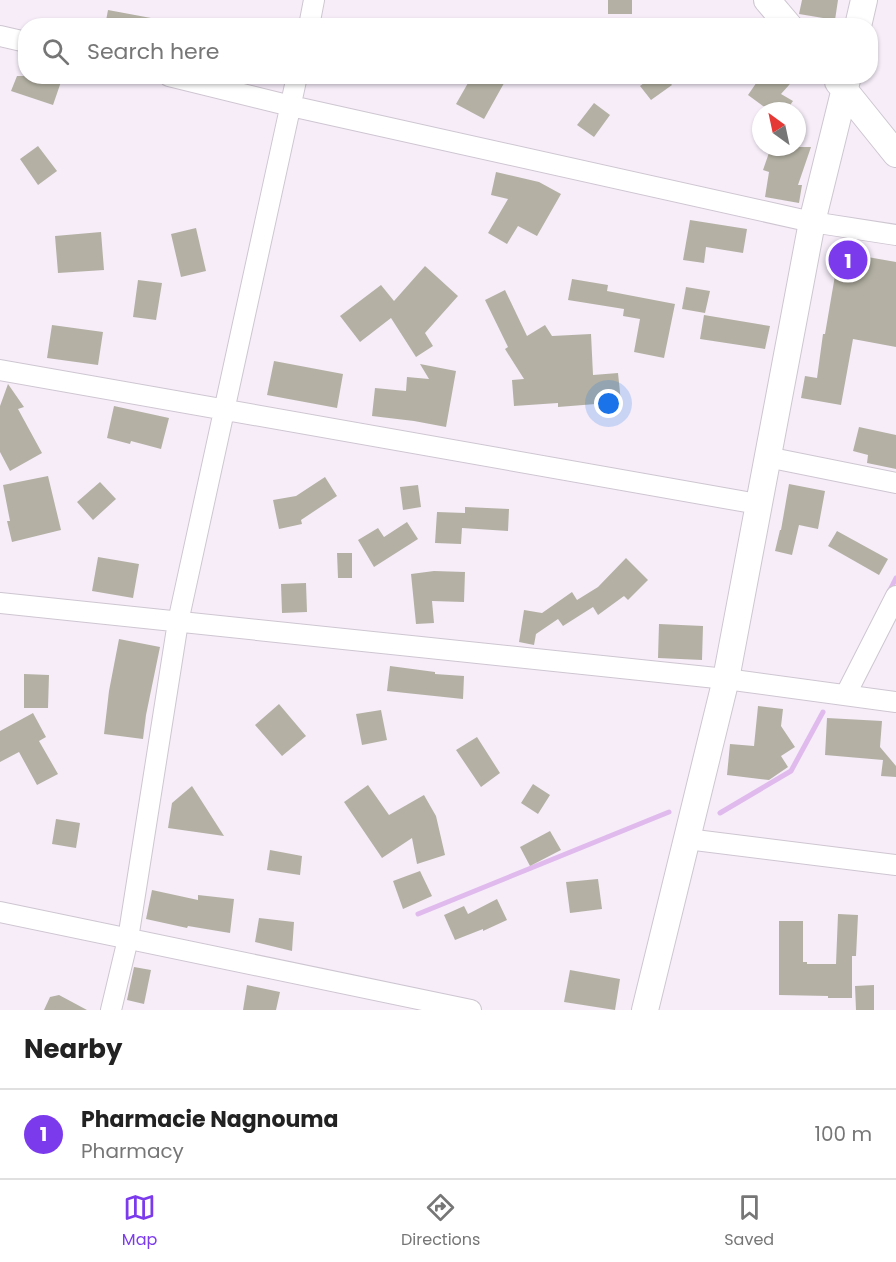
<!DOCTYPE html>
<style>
body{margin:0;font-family:Poppins,sans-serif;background:#f2f2f2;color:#222}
.compass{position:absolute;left:752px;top:102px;width:54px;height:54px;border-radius:50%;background:#fff;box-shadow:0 2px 4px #0004;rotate:327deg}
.you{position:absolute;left:609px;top:404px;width:21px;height:21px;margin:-15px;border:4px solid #fff;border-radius:50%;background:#1a73e8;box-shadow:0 0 0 9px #1a73e833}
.badge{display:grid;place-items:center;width:39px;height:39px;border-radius:50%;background:#7c3aed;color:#fff;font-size:20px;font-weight:700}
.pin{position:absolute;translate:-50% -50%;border:3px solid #fff;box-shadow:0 2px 6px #0006}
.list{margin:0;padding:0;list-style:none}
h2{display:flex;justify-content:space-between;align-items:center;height:78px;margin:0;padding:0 24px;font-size:26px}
h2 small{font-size:20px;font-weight:400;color:#767676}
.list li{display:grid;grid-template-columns:39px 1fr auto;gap:18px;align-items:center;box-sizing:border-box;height:90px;padding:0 24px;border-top:2px solid #e0e0e0}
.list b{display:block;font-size:22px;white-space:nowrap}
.list p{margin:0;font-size:20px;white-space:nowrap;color:#767676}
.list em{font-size:20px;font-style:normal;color:#767676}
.icon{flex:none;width:33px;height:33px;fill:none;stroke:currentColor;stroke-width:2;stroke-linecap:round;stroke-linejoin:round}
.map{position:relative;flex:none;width:896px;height:1010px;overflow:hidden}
.search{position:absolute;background:#fff;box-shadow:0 2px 4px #0004;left:18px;right:18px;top:18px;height:66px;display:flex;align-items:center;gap:15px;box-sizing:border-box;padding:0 21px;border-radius:24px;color:#767676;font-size:22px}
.sheet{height:168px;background:#fff}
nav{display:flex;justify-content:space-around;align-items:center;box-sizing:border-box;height:84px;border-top:2px solid #e0e0e0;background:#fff;font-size:16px;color:#767676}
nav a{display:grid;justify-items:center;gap:3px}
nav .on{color:#7c3aed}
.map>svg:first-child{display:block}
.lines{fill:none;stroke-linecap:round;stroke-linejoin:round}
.stream{stroke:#e0baec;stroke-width:5}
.building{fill:#b4b1a4}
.minor-casing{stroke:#cec6d1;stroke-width:22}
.tertiary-casing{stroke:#cec6d1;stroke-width:28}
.minor{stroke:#fff;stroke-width:20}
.tertiary{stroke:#fff;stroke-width:26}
</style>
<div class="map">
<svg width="896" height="1010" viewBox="0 0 896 1010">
<rect width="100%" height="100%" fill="#f6edf9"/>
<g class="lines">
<path class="stream" d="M 888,594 L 896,578
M 720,813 L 791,771 L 823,712
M 418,914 L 669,812"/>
</g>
<path class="building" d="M 608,0 L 632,0 L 632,14 L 608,14 Z
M 802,0 L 838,0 L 835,20 L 799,14 Z
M 108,10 L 151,18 L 151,26 L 105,26 Z
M 17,76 L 63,76 L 53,105 L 11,91 Z
M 472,76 L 508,76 L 484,119 L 456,104 Z
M 653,76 L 665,76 L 672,85 L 651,100 L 640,86 Z
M 761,76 L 797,76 L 781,94 L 793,101 L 786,111 L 770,111 L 748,95 Z
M 594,103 L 610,115 L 594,137 L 577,125 Z
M 38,146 L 57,171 L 38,185 L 20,159 Z
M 771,147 L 811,147 L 798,185 L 802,185 L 799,203 L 765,197 L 769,172 L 763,170 Z
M 496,172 L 539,182 L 561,194 L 537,236 L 518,226 L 507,244 L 488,233 L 508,199 L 491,195 Z
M 690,220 L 747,229 L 743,253 L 706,247 L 704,263 L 683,260 Z
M 196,228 L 206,271 L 181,277 L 171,234 Z
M 101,232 L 104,270 L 58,273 L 55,236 Z
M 839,252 L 896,262 L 896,347 L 853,339 L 841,405 L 801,398 L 805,376 L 817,378 L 823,334 L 825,334 Z
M 425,266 L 458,296 L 425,333 L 433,346 L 416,357 L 391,318 L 360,342 L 340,316 L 381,285 L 394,301 Z
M 572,279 L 608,285 L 607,291 L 675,304 L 664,358 L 634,352 L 640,319 L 623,316 L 624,309 L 568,300 Z
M 138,280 L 162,283 L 156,320 L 133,317 Z
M 686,287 L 710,291 L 705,313 L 682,309 Z
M 505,290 L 527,336 L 545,325 L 552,336 L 591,334 L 593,375 L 618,373 L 621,402 L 558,407 L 558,403 L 514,406 L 512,380 L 524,379 L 505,349 L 508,347 L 485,300 Z
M 704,315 L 770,326 L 765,349 L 700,339 Z
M 52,325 L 103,332 L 98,365 L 47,358 Z
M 274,361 L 343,374 L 337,408 L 267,395 Z
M 420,364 L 456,371 L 446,427 L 414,421 L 372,416 L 375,388 L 406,391 L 407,377 L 429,379 Z
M 8,384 L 24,407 L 18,409 L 42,453 L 10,471 L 0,452 L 0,406 Z
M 114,406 L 169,418 L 161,449 L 131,441 L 130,444 L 107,438 Z
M 859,427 L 896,435 L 896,469 L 867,463 L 868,455 L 853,451 Z
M 48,476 L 61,530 L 12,542 L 7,521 L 10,521 L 3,485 Z
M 325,477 L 337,496 L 301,520 L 302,524 L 279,529 L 273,500 L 296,496 Z
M 100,482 L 116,499 L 93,520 L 77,502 Z
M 789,484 L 825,491 L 818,529 L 799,525 L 792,555 L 775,551 L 780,530 L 781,530 Z
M 418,485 L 421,507 L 403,510 L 400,487 Z
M 465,507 L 509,509 L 508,531 L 462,528 L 461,544 L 435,543 L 437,512 L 465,513 Z
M 407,522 L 418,539 L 374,567 L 358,540 L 378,528 L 384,537 Z
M 837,531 L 888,559 L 879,575 L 828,546 Z
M 337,553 L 352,553 L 352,578 L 338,578 Z
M 98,557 L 139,564 L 133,598 L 92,591 Z
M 626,558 L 648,580 L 628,600 L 624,596 L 598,615 L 593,607 L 563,626 L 558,619 L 536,634 L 534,645 L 519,642 L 524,610 L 542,613 L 572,592 L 577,600 L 598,587 Z
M 434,571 L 465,572 L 464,602 L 432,601 L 434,623 L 416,624 L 411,574 Z
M 306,583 L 307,612 L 282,613 L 281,584 Z
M 659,624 L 703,626 L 702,660 L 658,658 Z
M 119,639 L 160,647 L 146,715 L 143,739 L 104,734 L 109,691 Z
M 390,666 L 435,672 L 435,674 L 464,676 L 463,699 L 387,691 Z
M 24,674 L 49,675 L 48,708 L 24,708 Z
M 279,704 L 306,736 L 282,756 L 255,725 Z
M 758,706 L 783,709 L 781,726 L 795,747 L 781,756 L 788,767 L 769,780 L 727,775 L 730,744 L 754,746 Z
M 381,710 L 387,740 L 362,745 L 356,714 Z
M 33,713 L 46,737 L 39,741 L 58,774 L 37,785 L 19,752 L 0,762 L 0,731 Z
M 827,718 L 882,721 L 880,747 L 896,766 L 896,777 L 881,776 L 883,760 L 825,755 Z
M 477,737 L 500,773 L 481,787 L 456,750 Z
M 533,784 L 550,795 L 538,814 L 521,803 Z
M 368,785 L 389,815 L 424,795 L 436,816 L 445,855 L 417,864 L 412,838 L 382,858 L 344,802 Z
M 192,786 L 224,836 L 168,828 L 172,803 Z
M 56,819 L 80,823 L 76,848 L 52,844 Z
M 550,831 L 561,850 L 530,866 L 520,847 Z
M 270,850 L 302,856 L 300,875 L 267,870 Z
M 420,871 L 432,896 L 403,909 L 393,881 Z
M 598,879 L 602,909 L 570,913 L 566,882 Z
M 152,890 L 198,900 L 198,895 L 234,899 L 230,933 L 188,926 L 187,928 L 146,919 Z
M 497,899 L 507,920 L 483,931 L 483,929 L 455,940 L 444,915 L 464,906 L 468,914 Z
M 838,914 L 858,915 L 856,956 L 852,956 L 852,998 L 828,998 L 828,996 L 779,995 L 779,921 L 803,921 L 803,962 L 807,962 L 807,964 L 836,964 Z
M 259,918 L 294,922 L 292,951 L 255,942 Z
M 134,967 L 151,970 L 144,1004 L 127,1000 Z
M 570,970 L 620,979 L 615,1010 L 564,1002 Z
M 247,985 L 280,992 L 276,1010 L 243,1010 Z
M 874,985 L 874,1010 L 856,1010 L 855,986 Z
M 59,995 L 87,1010 L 44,1010 L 50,997 Z"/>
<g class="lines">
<defs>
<path id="minor" d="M 309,26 L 314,0
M 0,36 L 26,42
M 169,76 L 291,106 L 812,222 L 896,235
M 0,370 L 758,504
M 767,457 L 896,483
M 0,603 L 726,679 L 896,702
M 846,694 L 896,596
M 687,839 L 896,865
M 0,912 L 471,1010
M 111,1010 L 128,939 L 178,622 L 297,76"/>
<path id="tertiary" d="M 767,0 L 789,26
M 858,26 L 864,0
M 838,82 L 896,154
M 645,1010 L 726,679 L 812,222 L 848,76"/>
</defs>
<use href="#minor" class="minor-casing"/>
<use href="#tertiary" class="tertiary-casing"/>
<use href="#minor" class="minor"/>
<use href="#tertiary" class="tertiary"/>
</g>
</svg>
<svg class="compass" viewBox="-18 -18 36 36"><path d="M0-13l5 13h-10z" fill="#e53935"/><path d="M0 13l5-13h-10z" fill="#767676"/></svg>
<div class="you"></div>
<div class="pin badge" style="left:848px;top:260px">1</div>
<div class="search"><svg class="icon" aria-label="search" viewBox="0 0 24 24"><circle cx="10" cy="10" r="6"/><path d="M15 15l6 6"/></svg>Search here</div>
</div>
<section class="sheet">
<h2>Nearby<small></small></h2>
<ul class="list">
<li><span class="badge">1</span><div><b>Pharmacie Nagnouma</b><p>Pharmacy</p></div><em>100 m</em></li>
</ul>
</section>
<nav>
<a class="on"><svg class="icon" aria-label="map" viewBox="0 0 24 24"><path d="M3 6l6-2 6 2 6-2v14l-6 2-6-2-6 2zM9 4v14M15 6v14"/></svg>Map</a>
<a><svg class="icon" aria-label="directions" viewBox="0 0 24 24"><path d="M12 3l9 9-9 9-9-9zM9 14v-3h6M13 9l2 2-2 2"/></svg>Directions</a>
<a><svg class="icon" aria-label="saved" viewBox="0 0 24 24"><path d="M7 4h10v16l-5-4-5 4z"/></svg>Saved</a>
</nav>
